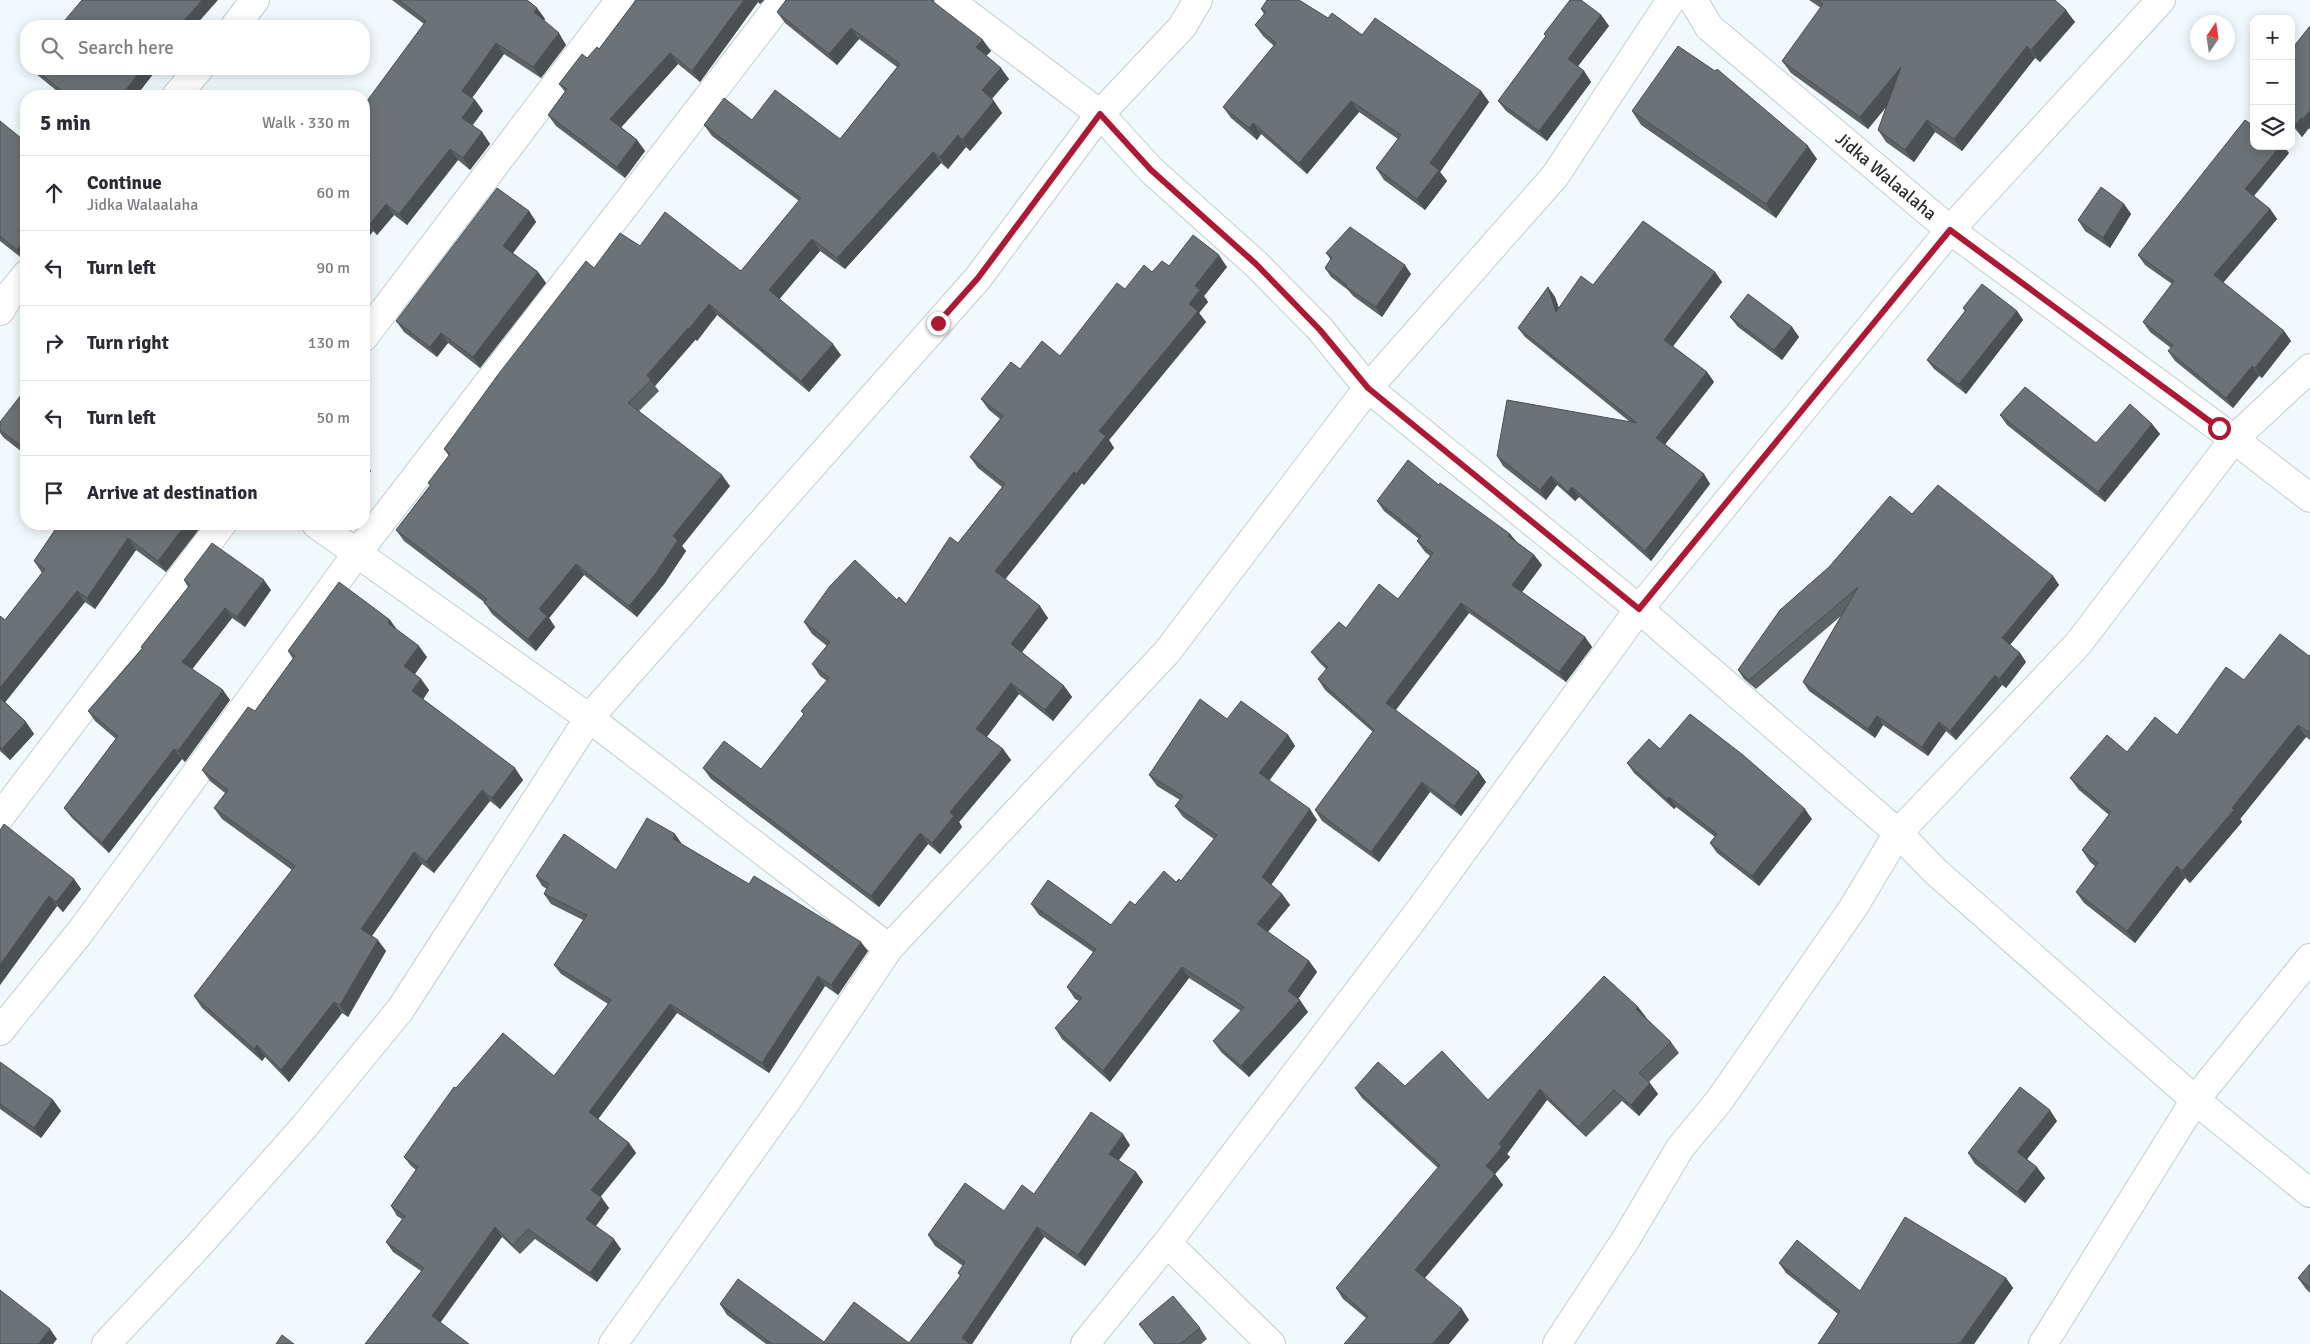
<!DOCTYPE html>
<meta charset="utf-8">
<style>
body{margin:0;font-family:Signika,sans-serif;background:#f2f2f3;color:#2b2b33}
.controls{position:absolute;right:15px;top:15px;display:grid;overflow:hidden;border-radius:10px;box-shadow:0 2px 12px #0003}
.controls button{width:45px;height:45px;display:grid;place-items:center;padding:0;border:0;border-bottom:1px solid #e1e1e2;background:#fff;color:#2b2b33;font:25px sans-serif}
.compass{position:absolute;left:2190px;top:15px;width:45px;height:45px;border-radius:50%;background:#fff;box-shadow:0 2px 12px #0003;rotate:13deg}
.stop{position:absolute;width:15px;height:15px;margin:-11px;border:4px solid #ad1835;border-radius:50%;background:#fff}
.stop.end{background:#ad1835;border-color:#fff;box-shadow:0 1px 5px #0008}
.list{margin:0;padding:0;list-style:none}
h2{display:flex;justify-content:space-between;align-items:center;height:65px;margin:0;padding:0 20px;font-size:21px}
h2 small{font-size:16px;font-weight:400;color:#7c7c81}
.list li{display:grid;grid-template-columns:32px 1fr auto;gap:15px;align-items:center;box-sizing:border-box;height:75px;padding:0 20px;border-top:1px solid #e1e1e2}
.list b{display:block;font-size:19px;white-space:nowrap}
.list p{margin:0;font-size:16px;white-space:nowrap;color:#7c7c81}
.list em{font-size:16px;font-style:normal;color:#7c7c81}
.icon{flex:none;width:28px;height:28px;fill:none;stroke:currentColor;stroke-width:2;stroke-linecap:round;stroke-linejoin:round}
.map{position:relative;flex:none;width:2310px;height:1344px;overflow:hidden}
.search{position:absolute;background:#fff;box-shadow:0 2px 12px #0003;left:20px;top:20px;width:350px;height:55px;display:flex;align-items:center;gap:12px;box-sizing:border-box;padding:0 18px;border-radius:20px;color:#7c7c81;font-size:19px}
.panel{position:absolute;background:#fff;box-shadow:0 2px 12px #0003;left:20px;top:90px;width:350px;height:440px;border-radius:20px}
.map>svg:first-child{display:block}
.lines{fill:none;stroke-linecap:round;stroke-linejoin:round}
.street-casing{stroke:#c4cccf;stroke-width:30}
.street{stroke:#fff;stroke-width:28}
.wall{fill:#5d6265}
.shaded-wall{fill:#4c5052}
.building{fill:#6c7275;stroke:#4c5052}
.route{stroke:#ad1835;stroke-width:6}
.labels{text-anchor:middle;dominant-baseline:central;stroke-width:5;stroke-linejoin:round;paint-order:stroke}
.street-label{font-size:18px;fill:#2b2d2f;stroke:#fff}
</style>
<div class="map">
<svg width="2310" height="1344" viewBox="0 0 2310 1344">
<rect width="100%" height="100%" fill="#f1f9fc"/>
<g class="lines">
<defs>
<path id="street" d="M 949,0 L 1100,114 L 1151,170 L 1256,264 L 1320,329 L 1368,388 L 1639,609 L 1898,833 L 1935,871 L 2195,1100 L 2310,1193
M 1693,0 L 1709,27 L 1950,230 L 2234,439 L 2310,498
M 235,26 L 255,0
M 176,96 L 199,69
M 0,311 L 9,296 L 26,275
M 364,337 L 620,0
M 316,524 L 589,718 L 889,948
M 0,817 L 222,524
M 0,1031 L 81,931 L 358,552 L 783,0
M 1167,1243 L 1271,1344
M 106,1344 L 199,1245 L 304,1127 L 400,1010 L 589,718 L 978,278 L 1100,114 L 1182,27 L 1198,0
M 613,1344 L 788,1099 L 889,948 L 1167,652 L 1368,388 L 1555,176 L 1671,0
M 1085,1344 L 1167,1243 L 1420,910 L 1639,609 L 1950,230 L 2161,0
M 1557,1344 L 1626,1239 L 1680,1148 L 1719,1101 L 1853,908 L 1898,833 L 2078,644 L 2234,439 L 2310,368
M 2043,1344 L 2195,1100 L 2310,958"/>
</defs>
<use href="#street" class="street-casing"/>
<use href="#street" class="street"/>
</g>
<path class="wall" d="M 392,0 L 527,0 L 537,8 L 545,19 L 544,20 L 566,45 L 541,78 L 504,54 L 472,98 L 475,100 L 483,111 L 472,125 L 482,132 L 490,144 L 470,170 L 458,160 L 407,225 L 394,215 L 377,235 L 373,231 L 364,243 L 364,105 L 424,24 Z
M 636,0 L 764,0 L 760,4 L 758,2 L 700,82 L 678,64 L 621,127 L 637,140 L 645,151 L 625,178 L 556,126 L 548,115 L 565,92 L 559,84 L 587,58 L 599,49 Z
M 786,0 L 934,0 L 934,3 L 991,51 L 986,56 L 1009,79 L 992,99 L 1002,113 L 970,151 L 966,147 L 948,169 L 941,163 L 845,269 L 820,251 L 779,299 L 841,355 L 809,392 L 717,315 L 697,341 L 696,339 L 655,386 L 659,391 L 639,411 L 730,486 L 682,546 L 686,551 L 664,584 L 637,617 L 584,575 L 549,618 L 555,627 L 536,651 L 492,614 L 484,602 L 404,541 L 396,530 L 430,485 L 428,483 L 449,456 L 444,449 L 594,268 L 640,246 L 741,271 L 799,201 L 712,136 L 704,125 L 752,120 L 840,139 L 897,67 L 859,39 L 837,65 L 785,23 L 777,12 Z
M 1809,0 L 2055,0 L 2075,22 L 2040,62 L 2035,58 L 1962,151 L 1935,132 L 1914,162 L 1886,142 L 1878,130 L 1886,107 L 1868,129 L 1791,73 L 1782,61 L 1821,8 Z
M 1261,9 L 1328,18 L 1481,91 L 1489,102 L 1440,172 L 1447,181 L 1425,210 L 1384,180 L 1376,168 L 1398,139 L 1359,112 L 1307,174 L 1261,134 L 1257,140 L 1231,118 L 1223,107 L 1274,46 L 1263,36 L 1255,25 L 1264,14 Z
M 1601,15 L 1609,26 L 1578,66 L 1584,71 L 1591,82 L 1547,141 L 1506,111 L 1498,101 L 1546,36 L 1544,34 Z
M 2310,26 L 2310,129 L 2309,128 L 2302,137 L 2291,124 L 2291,50 Z
M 32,69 L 157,69 L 136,96 L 63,96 L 35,73 Z
M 1632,111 L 1817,159 L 1776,218 L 1641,125 Z
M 0,121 L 24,260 L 0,241 Z
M 2289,153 L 2254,196 L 2270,209 L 2277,219 L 2223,283 L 2284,331 L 2291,341 L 2262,378 L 2259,376 L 2233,408 L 2175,361 L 2168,351 L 2171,348 L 2150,332 L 2143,322 L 2172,284 L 2145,265 L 2138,255 Z
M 2124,204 L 2131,214 L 2110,248 L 2085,231 L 2078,220 Z
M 529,211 L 536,222 L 513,253 L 538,272 L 546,283 L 480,368 L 448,343 L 437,357 L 404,332 L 396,321 Z
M 1326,253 L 1411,274 L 1382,317 L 1353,296 L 1348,290 L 1331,277 L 1325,268 L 1331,260 Z
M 1169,266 L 1227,267 L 1204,296 L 1208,302 L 1199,313 L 1206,322 L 1109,440 L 1114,448 L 1084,485 L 1082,483 L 1005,579 L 1048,618 L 1022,652 L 1064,686 L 1072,697 L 1053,721 L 1019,694 L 987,737 L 1003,749 L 1011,760 L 959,822 L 962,827 L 940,854 L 928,844 L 879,907 L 711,779 L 703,768 L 761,769 L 804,715 L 801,711 L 827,681 L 820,676 L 812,664 L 827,646 L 812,634 L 804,622 L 897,600 L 906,604 L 958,543 L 1002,487 L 978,468 L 970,457 L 1000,419 L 989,410 L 981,399 L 1020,369 L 1060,356 L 1125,289 L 1152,272 Z
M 1715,272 L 1722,282 L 1673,346 L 1707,372 L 1714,382 L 1665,444 L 1704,474 L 1710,484 L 1651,561 L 1579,497 L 1575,501 L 1557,485 L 1546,500 L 1503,466 L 1497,456 L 1630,422 L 1525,337 L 1518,328 L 1548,287 L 1555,297 L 1559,308 L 1593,285 Z
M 1963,308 L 2017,311 L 2023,320 L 1966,394 L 1934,369 L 1927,360 L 1965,311 Z
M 1730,317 L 1792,327 L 1799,337 L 1782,360 L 1738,327 Z
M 26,399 L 26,455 L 4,438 L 0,433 L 0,422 Z
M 2000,415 L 2096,443 L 2152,424 L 2160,434 L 2105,502 L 2007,425 Z
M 1439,485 L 1510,534 L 1517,542 L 1534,555 L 1542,565 L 1522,592 L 1585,637 L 1592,647 L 1566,682 L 1469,613 L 1396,710 L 1486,782 L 1461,816 L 1430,792 L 1379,862 L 1322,821 L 1315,810 L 1373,732 L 1325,690 L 1318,679 L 1326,669 L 1319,662 L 1311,652 L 1346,628 L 1398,599 L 1430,556 L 1425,552 L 1417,541 L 1419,539 L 1384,511 L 1377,501 Z
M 1912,514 L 2053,576 L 2059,585 L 2010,645 L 2020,653 L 2026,662 L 2006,688 L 2002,685 L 1956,740 L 1946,731 L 1928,756 L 1883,725 L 1875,738 L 1809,691 L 1803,682 L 1841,616 L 1756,689 L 1744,679 L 1738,670 Z
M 59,524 L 203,524 L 166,572 L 136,550 L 95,609 L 85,602 L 5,702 L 26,722 L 34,734 L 10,760 L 0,751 L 0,616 L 5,620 L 42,573 L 34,561 Z
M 184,580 L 271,590 L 245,627 L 232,618 L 192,669 L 230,700 L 185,762 L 182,759 L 109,853 L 72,818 L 64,808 L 116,739 L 95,721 L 88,711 L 142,648 L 141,647 L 188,587 Z
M 390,620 L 398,631 L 427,657 L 415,674 L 421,679 L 429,690 L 423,699 L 523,780 L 500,809 L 490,801 L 434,873 L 422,864 L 372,936 L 386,951 L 348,1017 L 342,1013 L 289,1082 L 265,1057 L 262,1061 L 202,1008 L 194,996 L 292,870 L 222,819 L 214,808 L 225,793 L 210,781 L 202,770 L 255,711 L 293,659 L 288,651 Z
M 2310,655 L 2310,740 L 2306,737 L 2240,819 L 2242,822 L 2190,883 L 2185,878 L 2135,943 L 2084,903 L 2076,892 L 2095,866 L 2090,862 L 2082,850 L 2109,815 L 2079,790 L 2070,778 L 2127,752 L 2177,735 L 2244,680 L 2309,656 Z
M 1227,719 L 1288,735 L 1295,746 L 1269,781 L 1317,820 L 1271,885 L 1282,894 L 1290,905 L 1268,932 L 1309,961 L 1317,972 L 1298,999 L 1308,1012 L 1249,1077 L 1221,1052 L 1213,1041 L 1241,1011 L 1189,978 L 1110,1082 L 1062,1039 L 1055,1028 L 1079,1001 L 1075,999 L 1067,987 L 1093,952 L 1039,915 L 1031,904 L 1111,925 L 1135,905 L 1176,882 L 1181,881 L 1214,839 L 1183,817 L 1175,806 L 1180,800 L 1157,786 L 1149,775 Z
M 1660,749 L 1812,819 L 1759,886 L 1717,853 L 1710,843 L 1715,837 L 1676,807 L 1674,809 L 1634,773 L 1627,763 Z
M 0,830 L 74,879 L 81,889 L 63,912 L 57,906 L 0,985 Z
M 682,844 L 749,884 L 868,951 L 838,995 L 825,986 L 769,1073 L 677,1013 L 598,1119 L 629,1143 L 636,1153 L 600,1197 L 609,1208 L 596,1226 L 621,1249 L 597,1282 L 535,1239 L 520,1254 L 502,1237 L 441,1322 L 365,1344 L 421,1271 L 393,1252 L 386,1242 L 402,1219 L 397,1216 L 391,1206 L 416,1170 L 411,1166 L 404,1157 L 456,1088 L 554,1076 L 608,1004 L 561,974 L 554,965 L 583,920 L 551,904 L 544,894 L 547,889 L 542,886 L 536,876 L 616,870 Z
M 1638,1007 L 1646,1018 L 1671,1042 L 1679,1053 L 1649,1082 L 1658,1094 L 1639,1116 L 1622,1101 L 1586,1137 L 1547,1100 L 1507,1154 L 1510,1157 L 1495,1174 L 1503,1185 L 1425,1278 L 1469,1320 L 1366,1318 L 1343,1299 L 1336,1288 L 1438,1168 L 1362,1098 L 1355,1088 L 1405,1086 L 1488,1100 Z
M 0,1062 L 53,1100 L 61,1111 L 41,1138 L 0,1109 Z
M 2057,1121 L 2027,1159 L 2045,1178 L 2025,1203 L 1975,1164 L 1968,1153 Z
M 1130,1145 L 1118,1161 L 1136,1172 L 1143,1182 L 1085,1266 L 1044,1237 L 972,1344 L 766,1344 L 727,1315 L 720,1304 L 824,1342 L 909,1343 L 960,1276 L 958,1273 L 963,1266 L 935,1246 L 928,1235 L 1004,1211 L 1034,1194 Z
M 1779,1263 L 1860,1291 L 2006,1278 L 2013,1288 L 1974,1344 L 1818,1344 L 1838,1314 L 1786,1273 Z
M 2310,1264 L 2310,1293 L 2306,1289 L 2298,1278 Z
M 1139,1324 L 1200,1328 L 1207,1339 L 1201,1344 L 1154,1344 Z"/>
<path class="shaded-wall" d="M 202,0 L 218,0 L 195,26 L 179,26 Z
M 744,0 L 757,0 L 758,2 L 700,82 L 692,71 Z
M 758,0 L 764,0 L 760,4 Z
M 537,8 L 545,19 L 542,23 L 534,12 Z
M 2066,10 L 2075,22 L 2040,62 L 2031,50 Z
M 1601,15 L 1609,26 L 1575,70 L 1568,59 Z
M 851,28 L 859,39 L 837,65 L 829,54 Z
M 559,33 L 566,45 L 541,78 L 533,67 Z
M 983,40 L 991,51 L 984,58 L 976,47 Z
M 496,43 L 504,54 L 469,102 L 462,91 Z
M 2027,46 L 2035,58 L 1962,151 L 1954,139 Z
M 670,53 L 678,64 L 618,131 L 610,119 Z
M 1901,67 L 1909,79 L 1868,129 L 1860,117 Z
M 1001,68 L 1009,79 L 989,101 L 982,90 Z
M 142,69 L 157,69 L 136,96 L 121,96 Z
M 1584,71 L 1591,82 L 1547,141 L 1539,131 Z
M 1481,91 L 1489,102 L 1440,172 L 1447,181 L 1425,210 L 1417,199 L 1430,163 Z
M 475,100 L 483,111 L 470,129 L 462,118 Z
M 994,101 L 1002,113 L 970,151 L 962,140 Z
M 1351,101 L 1359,112 L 1307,174 L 1299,163 Z
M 2310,110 L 2310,129 L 2303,119 Z
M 2301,118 L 2309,128 L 2302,137 L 2295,126 Z
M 1927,120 L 1935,132 L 1914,162 L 1905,150 Z
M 1253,123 L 1261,134 L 1257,140 L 1249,128 Z
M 482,132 L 490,144 L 470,170 L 463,158 Z
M 958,135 L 966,147 L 948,169 L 940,157 Z
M 637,140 L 645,151 L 625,178 L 617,167 Z
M 1808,146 L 1817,159 L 1776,218 L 1766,204 Z
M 2280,146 L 2284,146 L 2289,153 L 2252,198 L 2245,189 Z
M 450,149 L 458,160 L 407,225 L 399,214 Z
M 933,152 L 941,163 L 845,269 L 837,258 Z
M 386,204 L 394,215 L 377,235 L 370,224 Z
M 2124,204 L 2131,214 L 2110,248 L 2103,238 Z
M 2270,209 L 2277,219 L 2221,285 L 2214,275 Z
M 529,211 L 536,222 L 510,257 L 503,246 Z
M 365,220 L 373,231 L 364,243 L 364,222 Z
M 26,238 L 26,257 L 24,260 L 17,250 Z
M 812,239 L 820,251 L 777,302 L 769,290 Z
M 1219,255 L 1227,267 L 1204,296 L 1208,302 L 1199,313 L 1206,322 L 1109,440 L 1114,448 L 1084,485 L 1076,474 L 1099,431 L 1189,304 L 1195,286 Z
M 1405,265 L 1411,274 L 1382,317 L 1376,307 Z
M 538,272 L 546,283 L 480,368 L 473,357 Z
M 1715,272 L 1722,282 L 1671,349 L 1664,340 Z
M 1548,287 L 1555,297 L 1563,321 L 1556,312 Z
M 709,304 L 717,315 L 697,341 L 689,329 Z
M 2017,311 L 2023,320 L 1966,394 L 1959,384 Z
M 1792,327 L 1799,337 L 1782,360 L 1774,350 Z
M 688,328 L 696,339 L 655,386 L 651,380 L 647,375 Z
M 2284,331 L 2291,341 L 2262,378 L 2255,368 Z
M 441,333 L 448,343 L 437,357 L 430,347 Z
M 833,344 L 841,355 L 809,392 L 801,381 Z
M 2252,366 L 2259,376 L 2233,408 L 2226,398 Z
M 1707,372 L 1714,382 L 1663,447 L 1656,438 Z
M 2152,424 L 2160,434 L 2105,502 L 2098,492 Z
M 364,460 L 371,471 L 364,482 Z
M 1074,472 L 1082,483 L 1003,582 L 995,571 Z
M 1704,474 L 1710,484 L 1651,561 L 1645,551 Z
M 722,475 L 730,486 L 682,546 L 686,551 L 664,584 L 637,617 L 629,606 L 673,536 Z
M 1551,476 L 1557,485 L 1546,500 L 1540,490 Z
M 1572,487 L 1579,497 L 1575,501 L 1568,492 Z
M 186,524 L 203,524 L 166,572 L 158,561 Z
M 1510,534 L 1518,544 L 1508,536 Z
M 128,538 L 136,550 L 95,609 L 87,598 Z
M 1534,555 L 1542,565 L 1520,595 L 1512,585 Z
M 576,564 L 584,575 L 549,618 L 555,627 L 536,651 L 528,639 L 539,609 Z
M 2053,576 L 2059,585 L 2008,647 L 2002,638 Z
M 264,580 L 271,590 L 245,627 L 237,617 Z
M 77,591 L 85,602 L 3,705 L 0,700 L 0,688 Z
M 1461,603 L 1469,613 L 1393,713 L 1386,703 Z
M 1040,606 L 1048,618 L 1019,656 L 1011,644 Z
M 225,608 L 232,618 L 190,672 L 182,662 Z
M 390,620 L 398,632 L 388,623 Z
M 1585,637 L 1592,647 L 1566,682 L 1559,672 Z
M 419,646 L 427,657 L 412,678 L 404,666 Z
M 2020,653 L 2026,662 L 2006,688 L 1999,679 Z
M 1995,675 L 2002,685 L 1956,740 L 1950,731 Z
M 421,679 L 429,690 L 421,703 L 412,691 Z
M 1011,683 L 1019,694 L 984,740 L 976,729 Z
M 1064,686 L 1072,697 L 1053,721 L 1045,710 Z
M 223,690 L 230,700 L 185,762 L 178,751 Z
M 1877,716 L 1883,725 L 1875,738 L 1868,729 Z
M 26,722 L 34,734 L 10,760 L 2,749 Z
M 1939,722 L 1946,731 L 1928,756 L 1922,747 Z
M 2298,725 L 2306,737 L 2240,819 L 2242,822 L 2190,883 L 2182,871 Z
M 1288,735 L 1295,746 L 1266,784 L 1259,773 Z
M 174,749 L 182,759 L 109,853 L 102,843 Z
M 1003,749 L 1011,760 L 959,822 L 962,827 L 940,854 L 932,843 L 950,812 Z
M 515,768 L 523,780 L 500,809 L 492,798 Z
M 1479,772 L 1486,782 L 1461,816 L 1454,806 Z
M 1422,782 L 1430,792 L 1379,862 L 1371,852 Z
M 482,790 L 490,801 L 434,873 L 426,862 Z
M 1669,797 L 1676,807 L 1674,809 L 1667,799 Z
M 1310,809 L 1317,820 L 1269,888 L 1262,877 Z
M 1805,809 L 1812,819 L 1759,886 L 1752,876 Z
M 920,833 L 928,844 L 879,907 L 871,896 Z
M 675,834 L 682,844 L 673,839 Z
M 414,852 L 422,864 L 369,940 L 361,929 Z
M 2177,866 L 2185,878 L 2135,943 L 2127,931 Z
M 74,879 L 81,889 L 63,912 L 56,902 Z
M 1282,894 L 1290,905 L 1265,935 L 1257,924 Z
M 49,896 L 57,906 L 0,985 L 0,965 Z
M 378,940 L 386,951 L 348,1017 L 340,1005 Z
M 861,942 L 868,951 L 838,995 L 831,985 Z
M 1309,961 L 1317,972 L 1296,1002 L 1288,991 Z
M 1182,967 L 1189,978 L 1110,1082 L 1103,1071 Z
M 818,976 L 825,986 L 769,1073 L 762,1063 Z
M 1300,1000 L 1308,1012 L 1249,1077 L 1241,1066 Z
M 334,1002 L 342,1013 L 289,1082 L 281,1070 Z
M 670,1004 L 677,1013 L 596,1122 L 589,1112 Z
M 1638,1007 L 1646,1017 L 1644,1020 L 1636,1009 Z
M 257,1045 L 265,1057 L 262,1061 L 254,1049 Z
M 1650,1083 L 1658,1094 L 1639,1116 L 1631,1105 Z
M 1540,1089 L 1547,1100 L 1507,1154 L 1510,1157 L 1495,1174 L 1503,1185 L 1422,1281 L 1415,1270 L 1486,1166 L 1499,1144 Z
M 53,1100 L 61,1111 L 41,1138 L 34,1128 Z
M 2050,1110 L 2057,1121 L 2024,1163 L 2017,1152 Z
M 1123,1134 L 1130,1145 L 1116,1164 L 1109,1154 Z
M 629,1143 L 636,1153 L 598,1200 L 591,1190 Z
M 2037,1167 L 2045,1178 L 2025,1203 L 2017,1192 Z
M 1136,1172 L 1143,1182 L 1085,1266 L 1078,1255 Z
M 602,1198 L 609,1208 L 593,1229 L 586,1219 Z
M 495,1227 L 502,1237 L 438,1325 L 432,1316 Z
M 1037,1227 L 1044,1237 L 972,1344 L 966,1344 L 962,1338 Z
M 614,1239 L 621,1249 L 597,1282 L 590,1273 Z
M 2006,1278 L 2013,1288 L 1974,1344 L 1961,1344 L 1960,1343 Z
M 1462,1309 L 1469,1320 L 1449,1344 L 1432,1344 Z
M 50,1329 L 57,1339 L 53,1344 L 38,1344 Z"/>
<path class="building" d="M 82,0 L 202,0 L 179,26 L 60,26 Z
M 399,0 L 527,0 L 537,8 L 534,12 L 559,33 L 533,67 L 496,43 L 462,91 L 475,100 L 462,118 L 482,132 L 463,158 L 450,149 L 399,214 L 386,204 L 370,224 L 365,220 L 364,222 L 364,105 L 426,21 Z
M 636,0 L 744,0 L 692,71 L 670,53 L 610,119 L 637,140 L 617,167 L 548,115 L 567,89 L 559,84 L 582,54 L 587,58 L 597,47 L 599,49 Z
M 786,0 L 931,0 L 983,40 L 976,47 L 1001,68 L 982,90 L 994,101 L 962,140 L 958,135 L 940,157 L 933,152 L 837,258 L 812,239 L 769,290 L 833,344 L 801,381 L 709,304 L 689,329 L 688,328 L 647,375 L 651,380 L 628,403 L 722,475 L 673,536 L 678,540 L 656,573 L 629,606 L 576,564 L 539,609 L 547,616 L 528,639 L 484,603 L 487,599 L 396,530 L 431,485 L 428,483 L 450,454 L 444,449 L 497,376 L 586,261 L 594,268 L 620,233 L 640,246 L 665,212 L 741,271 L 801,198 L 704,125 L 724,98 L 752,120 L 775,90 L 840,139 L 900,64 L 851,28 L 829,54 L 777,12 Z
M 1267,0 L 1299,0 L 1328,18 L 1332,13 L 1362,35 L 1375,18 L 1481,91 L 1430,163 L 1439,170 L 1417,199 L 1376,168 L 1401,135 L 1351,101 L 1299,163 L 1253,123 L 1249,128 L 1223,107 L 1276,43 L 1255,25 L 1266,12 L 1261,9 Z
M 1570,0 L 1581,0 L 1601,15 L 1568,59 L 1584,71 L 1539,131 L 1498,101 L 1546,36 L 1544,34 Z
M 1817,0 L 2055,0 L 2066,10 L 2031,50 L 2027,46 L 1954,139 L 1927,120 L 1905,150 L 1878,130 L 1901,67 L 1860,117 L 1782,61 L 1823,4 Z
M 2310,26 L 2310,110 L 2303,119 L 2301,118 L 2295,126 L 2291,122 L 2291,50 Z
M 1678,46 L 1715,71 L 1717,69 L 1808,146 L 1766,204 L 1632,111 Z
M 35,69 L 142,69 L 121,96 L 68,96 Z
M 2245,120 L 2254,126 L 2254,146 L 2280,146 L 2245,189 L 2270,209 L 2214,275 L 2284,331 L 2255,368 L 2252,366 L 2226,398 L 2168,351 L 2173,345 L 2143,322 L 2174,281 L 2138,255 Z
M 0,121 L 21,138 L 23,134 L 26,137 L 26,238 L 17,250 L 0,236 Z
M 2101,187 L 2124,204 L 2103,238 L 2078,220 Z
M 497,188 L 529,211 L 503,246 L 538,272 L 473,357 L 441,333 L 430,347 L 396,321 Z
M 1643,221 L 1715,272 L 1664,340 L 1707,372 L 1656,438 L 1704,474 L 1645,551 L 1572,487 L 1568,492 L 1551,476 L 1540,490 L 1497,456 L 1507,400 L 1637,423 L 1518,328 L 1548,287 L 1556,312 L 1581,276 L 1593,285 Z
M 1350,227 L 1405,265 L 1376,307 L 1346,287 L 1347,285 L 1325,268 L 1332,257 L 1326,253 Z
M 1193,235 L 1219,255 L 1195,286 L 1200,290 L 1189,304 L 1198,311 L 1099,431 L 1106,436 L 1076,474 L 1074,472 L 995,571 L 1040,606 L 1011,644 L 1064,686 L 1045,710 L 1011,683 L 976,729 L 1003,749 L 950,812 L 954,816 L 932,843 L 920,833 L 871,896 L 703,768 L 724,741 L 761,769 L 804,714 L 801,711 L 829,678 L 812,664 L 830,642 L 804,622 L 830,586 L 855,560 L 897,600 L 899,597 L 906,604 L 950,537 L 958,543 L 1005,484 L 970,457 L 1003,416 L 981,399 L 1011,362 L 1020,369 L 1042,341 L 1060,356 L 1117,283 L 1125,289 L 1144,265 L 1152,272 L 1162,261 L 1169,266 Z
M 1982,284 L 2017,311 L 1959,384 L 1927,360 L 1966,310 L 1963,308 Z
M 1748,294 L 1792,327 L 1774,350 L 1730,317 Z
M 2025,387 L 2096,443 L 2130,404 L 2152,424 L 2098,492 L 2000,415 Z
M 21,395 L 26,399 L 26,450 L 0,430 L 0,422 Z
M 1408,460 L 1439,485 L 1440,483 L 1510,534 L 1508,536 L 1534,555 L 1512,585 L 1585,637 L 1559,672 L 1461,603 L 1386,703 L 1479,772 L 1454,806 L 1422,782 L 1371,852 L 1315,810 L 1374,730 L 1318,679 L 1328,667 L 1311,652 L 1339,622 L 1346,628 L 1379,584 L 1398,599 L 1433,553 L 1417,541 L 1421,536 L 1377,501 Z
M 1938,485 L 2053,576 L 2002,638 L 2020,653 L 1999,679 L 1995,675 L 1950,731 L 1939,722 L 1922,747 L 1877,716 L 1868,729 L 1803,682 L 1858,587 L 1749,680 L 1738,670 L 1780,610 L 1829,567 L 1890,496 L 1912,514 Z
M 59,524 L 186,524 L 158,561 L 128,538 L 87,598 L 77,591 L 0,688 L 0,616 L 5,620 L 45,569 L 34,561 Z
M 212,543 L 264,580 L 237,617 L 225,608 L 182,662 L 223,690 L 178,751 L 174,749 L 102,843 L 64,808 L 118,736 L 88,711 L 143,648 L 141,647 L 190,585 L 184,580 Z
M 339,582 L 390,620 L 388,623 L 419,646 L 404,666 L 421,679 L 412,691 L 515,768 L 492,798 L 482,790 L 426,862 L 414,852 L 361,929 L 378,940 L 340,1005 L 334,1002 L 281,1070 L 257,1045 L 254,1049 L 194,996 L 295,866 L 214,808 L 228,790 L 202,770 L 248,707 L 255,711 L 295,656 L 288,651 Z
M 2280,634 L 2309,656 L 2310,655 L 2310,733 L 2298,725 L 2232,808 L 2234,810 L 2182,871 L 2177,866 L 2127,931 L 2076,892 L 2098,863 L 2082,850 L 2111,812 L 2070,778 L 2107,735 L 2127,752 L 2155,717 L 2177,735 L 2226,667 L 2244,680 Z
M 0,698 L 26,722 L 2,749 L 0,747 Z
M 1200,699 L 1227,719 L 1241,701 L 1288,735 L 1259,773 L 1310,809 L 1262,877 L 1282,894 L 1257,924 L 1309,961 L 1288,991 L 1300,1000 L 1241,1066 L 1213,1041 L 1244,1007 L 1182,967 L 1103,1071 L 1055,1028 L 1082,998 L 1067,987 L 1096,949 L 1031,904 L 1048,880 L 1111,925 L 1130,901 L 1135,905 L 1164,871 L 1176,882 L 1179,879 L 1181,881 L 1217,835 L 1175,806 L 1183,796 L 1149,775 Z
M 1690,714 L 1743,755 L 1805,809 L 1752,876 L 1710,843 L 1717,834 L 1669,797 L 1667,799 L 1627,763 L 1649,739 L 1660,749 Z
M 647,818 L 675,834 L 673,839 L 749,884 L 754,876 L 861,942 L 831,985 L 818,976 L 762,1063 L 670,1004 L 589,1112 L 629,1143 L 591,1190 L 602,1198 L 586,1219 L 614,1239 L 590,1273 L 528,1229 L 513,1245 L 495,1227 L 432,1316 L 469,1344 L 365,1344 L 424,1268 L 386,1242 L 405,1216 L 391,1206 L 418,1167 L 404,1157 L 454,1087 L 456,1088 L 503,1033 L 554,1076 L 611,1000 L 554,965 L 587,915 L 544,894 L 549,884 L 536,876 L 564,834 L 616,870 Z
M 4,824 L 74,879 L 56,902 L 49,896 L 0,965 L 0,830 Z
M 1604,976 L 1638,1007 L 1636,1009 L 1671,1042 L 1639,1073 L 1650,1083 L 1631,1105 L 1614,1090 L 1578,1127 L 1540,1089 L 1499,1144 L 1502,1147 L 1486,1166 L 1495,1174 L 1415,1270 L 1462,1309 L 1432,1344 L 1344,1344 L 1368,1316 L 1336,1288 L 1440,1165 L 1355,1088 L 1378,1062 L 1405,1086 L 1442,1051 L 1488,1100 Z
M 0,1062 L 53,1100 L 34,1128 L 0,1104 Z
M 2020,1087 L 2050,1110 L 2017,1152 L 2037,1167 L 2017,1192 L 1968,1153 Z
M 1091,1112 L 1123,1134 L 1109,1154 L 1136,1172 L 1078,1255 L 1037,1227 L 962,1338 L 970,1344 L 772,1344 L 720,1304 L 738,1279 L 824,1342 L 854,1302 L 909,1343 L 961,1275 L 958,1273 L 965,1262 L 928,1235 L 965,1183 L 1004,1211 L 1022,1185 L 1034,1194 Z
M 1905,1217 L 2006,1278 L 1960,1343 L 1959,1342 L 1957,1344 L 1818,1344 L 1840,1311 L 1779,1263 L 1797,1240 L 1860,1291 Z
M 2310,1264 L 2310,1288 L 2298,1278 Z
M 0,1290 L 50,1329 L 38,1344 L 0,1344 Z
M 1173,1296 L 1200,1328 L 1180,1344 L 1155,1344 L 1139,1324 Z
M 282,1335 L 294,1344 L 276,1344 Z"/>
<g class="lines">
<path class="route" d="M 938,323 L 978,278 L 1100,114 L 1151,170 L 1256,264 L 1320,330 L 1368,388 L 1639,609 L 1950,230 L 2219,428"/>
</g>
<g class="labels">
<g class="street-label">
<text transform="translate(1886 176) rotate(40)">Jidka Walaalaha</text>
</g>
</g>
</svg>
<div class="controls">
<button>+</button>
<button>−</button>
<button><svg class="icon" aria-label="layers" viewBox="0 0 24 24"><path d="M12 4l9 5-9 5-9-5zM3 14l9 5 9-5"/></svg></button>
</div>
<svg class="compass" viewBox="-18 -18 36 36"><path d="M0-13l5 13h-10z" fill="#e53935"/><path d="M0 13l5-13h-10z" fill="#7c7c81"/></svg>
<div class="stop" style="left:2219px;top:428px"></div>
<div class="stop end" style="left:938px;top:323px"></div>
<div class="search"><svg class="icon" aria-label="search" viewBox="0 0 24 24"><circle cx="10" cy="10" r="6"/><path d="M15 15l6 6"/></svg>Search here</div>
<section class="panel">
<h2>5 min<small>Walk · 330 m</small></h2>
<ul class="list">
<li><svg class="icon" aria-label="ahead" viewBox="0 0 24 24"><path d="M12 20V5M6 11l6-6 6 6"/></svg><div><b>Continue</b><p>Jidka Walaalaha</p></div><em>60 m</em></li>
<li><svg class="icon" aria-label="left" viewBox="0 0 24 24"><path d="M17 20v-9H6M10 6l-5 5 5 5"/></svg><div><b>Turn left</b></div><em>90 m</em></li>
<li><svg class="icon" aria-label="right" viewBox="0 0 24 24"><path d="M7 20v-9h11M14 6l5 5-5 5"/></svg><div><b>Turn right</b></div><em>130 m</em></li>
<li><svg class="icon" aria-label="left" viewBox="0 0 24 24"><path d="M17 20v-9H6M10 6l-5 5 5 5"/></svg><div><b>Turn left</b></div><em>50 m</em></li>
<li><svg class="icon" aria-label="arrive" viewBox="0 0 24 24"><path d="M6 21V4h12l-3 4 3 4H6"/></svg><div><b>Arrive at destination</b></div></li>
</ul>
</section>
</div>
